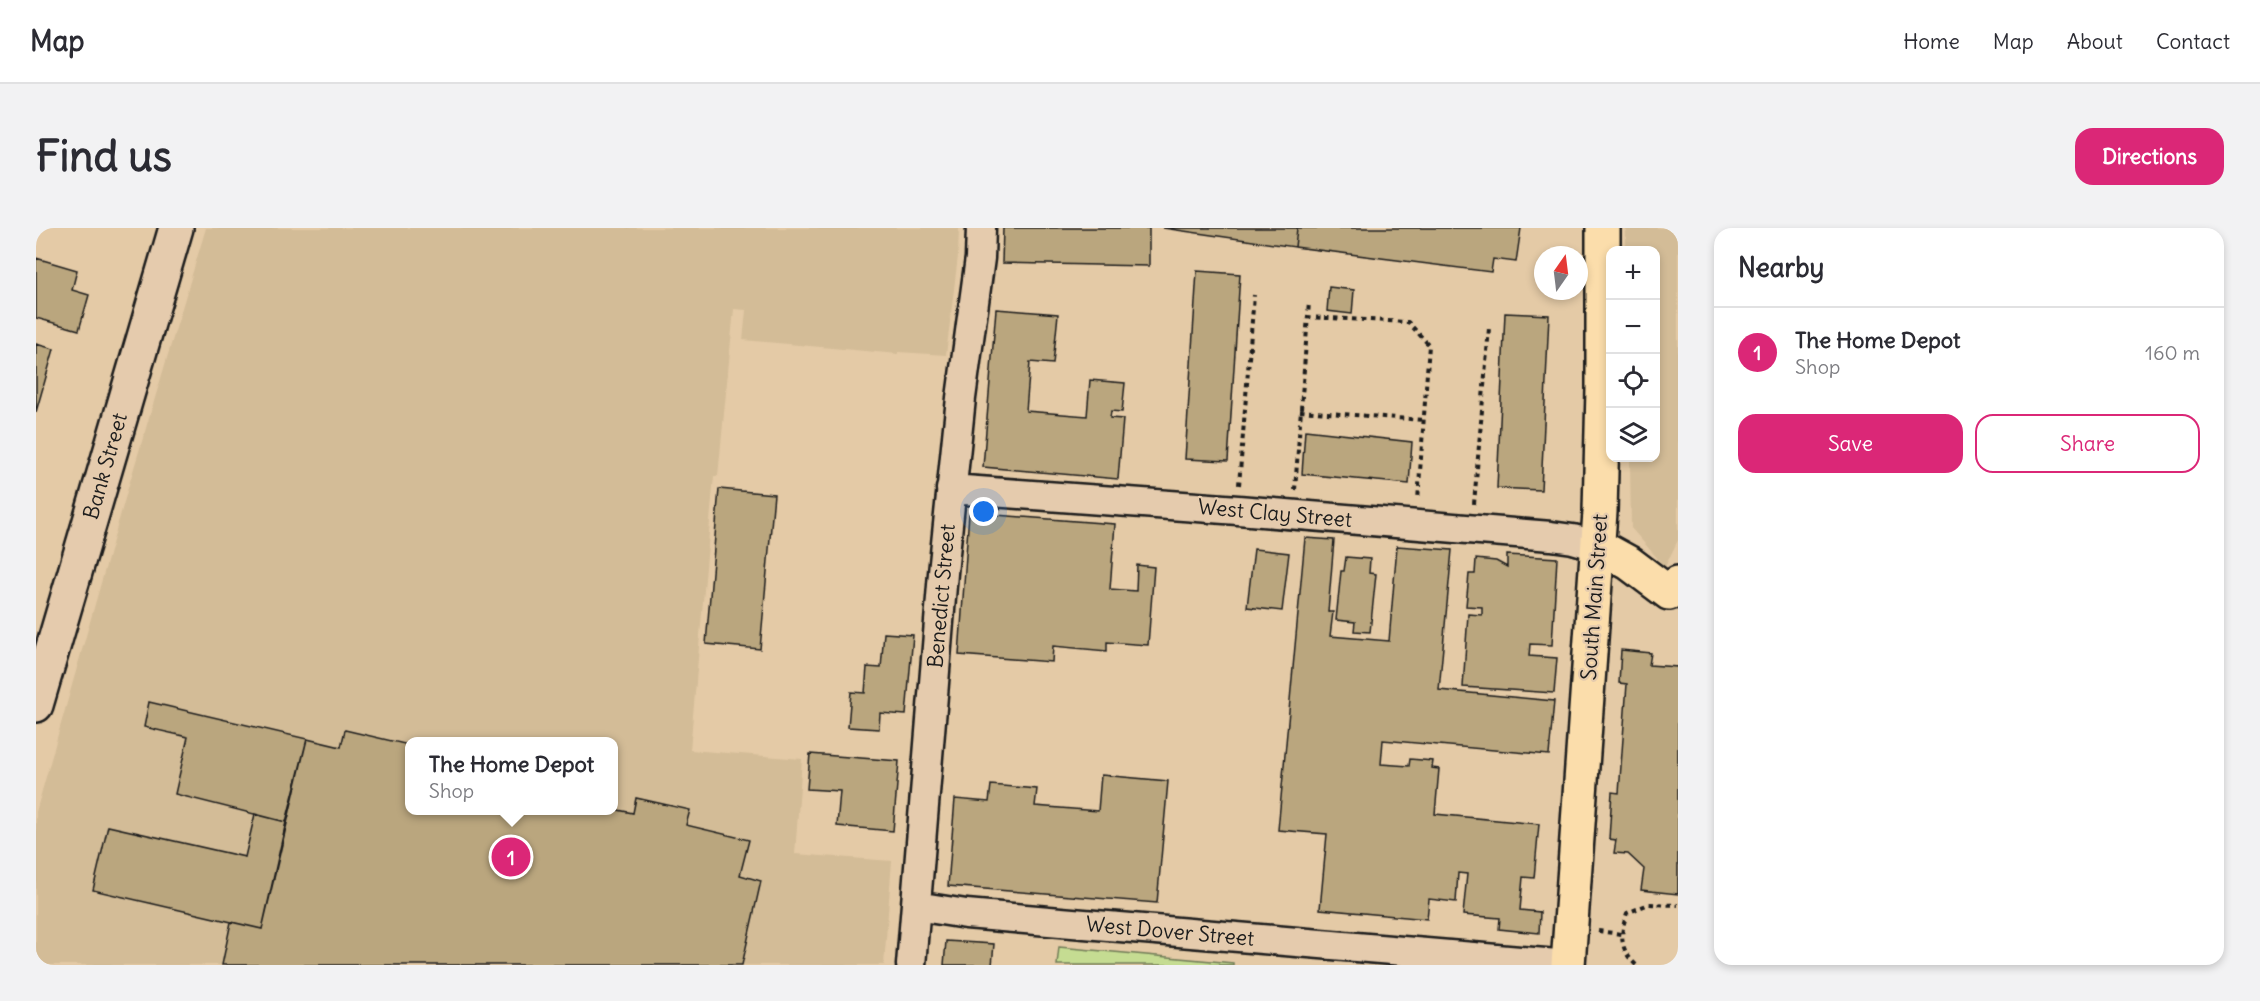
<!DOCTYPE html>
<meta charset="utf-8">
<style>
body{margin:0;font-family:Delius,sans-serif;background:#f2f2f3;color:#2b2b33}
.controls{position:absolute;right:18px;top:18px;display:grid;overflow:hidden;border-radius:12px;box-shadow:0 3px 9px #0003}
.controls button{width:54px;height:54px;display:grid;place-items:center;padding:0;border:0;border-bottom:2px solid #e1e1e2;background:#fff;color:#2b2b33;font:30px sans-serif}
.compass{position:absolute;left:1498px;top:18px;width:54px;height:54px;border-radius:50%;background:#fff;box-shadow:0 3px 9px #0003;rotate:14deg}
.you{position:absolute;left:948px;top:284px;width:21px;height:21px;margin:-15px;border:4px solid #fff;border-radius:50%;background:#1a73e8;box-shadow:0 0 0 9px #1a73e833}
.badge{display:grid;place-items:center;width:39px;height:39px;border-radius:50%;background:#db2777;color:#fff;font-size:20px;font-weight:700}
.pin{position:absolute;translate:-50% -50%;border:3px solid #fff;box-shadow:0 2px 6px #0006}
.popup{position:absolute;left:369px;top:509px;width:213px;height:78px;box-sizing:border-box;display:grid;place-content:center;border-radius:12px;background:#fff;filter:drop-shadow(0 2px 4px #0005);font-size:20px;white-space:nowrap;color:#7c7c81}
.popup b{font-size:22px;color:#2b2b33}
.popup::after{content:'';position:absolute;left:50%;top:100%;margin-left:-12px;border:12px solid transparent;border-top-color:#fff}
.list{margin:0;padding:0;list-style:none}
h2{display:flex;justify-content:space-between;align-items:center;height:78px;margin:0;padding:0 24px;font-size:26px}
h2 small{font-size:20px;font-weight:400;color:#7c7c81}
.list li{display:grid;grid-template-columns:39px 1fr auto;gap:18px;align-items:center;box-sizing:border-box;height:90px;padding:0 24px;border-top:2px solid #e1e1e2}
.list b{display:block;font-size:22px;white-space:nowrap}
.list p{margin:0;font-size:20px;white-space:nowrap;color:#7c7c81}
.list em{font-size:20px;font-style:normal;color:#7c7c81}
.actions{display:flex;gap:12px;padding:18px 24px}
.actions a{flex:1;padding:14px 0;border:2px solid #db2777;border-radius:18px;text-align:center;font-size:21px;color:#db2777}
.actions .main{background:#db2777;color:#fff}
.icon{flex:none;width:33px;height:33px;fill:none;stroke:currentColor;stroke-width:2;stroke-linecap:round;stroke-linejoin:round}
.map{position:relative;flex:none;width:1642px;height:737px;overflow:hidden;border-radius:18px}
header{display:flex;align-items:center;gap:36px;box-sizing:border-box;height:84px;padding:0 30px;background:#fff;border-bottom:2px solid #e1e1e2}
header strong{font-size:28px}
nav{display:flex;gap:33px;margin-inline-start:auto;font-size:21px}
.intro{display:flex;align-items:center;justify-content:space-between;box-sizing:border-box;height:144px;padding:0 36px}
h1{margin:0;font-size:42px}
.button{padding:15px 27px;border-radius:18px;background:#db2777;color:#fff;font-size:21px;font-weight:700}
main{display:flex;gap:36px;padding:0 36px}
aside{flex:1;background:#fff;border-radius:18px;box-shadow:0 3px 9px #0003}
.map>svg:first-child{display:block}
.built{fill:#d3bc97;fill-rule:evenodd}
.green{fill:#c5dc92;stroke:#707c57;stroke-width:1.5}
.building{fill:#baa67e;stroke:#1c1c1c;stroke-width:1.5}
.lines{fill:none;stroke-linecap:round;stroke-linejoin:round}
.minor-casing{stroke:#1c1c1c;stroke-width:33}
.secondary-casing{stroke:#1c1c1c;stroke-width:38}
.primary-casing{stroke:#1c1c1c;stroke-width:38}
.path{stroke:#1c1c1c;stroke-width:4;stroke-dasharray:4.5 4.5;stroke-linecap:butt}
.minor{stroke:#e5cbad;stroke-width:28}
.secondary{stroke:#e5cbad;stroke-width:33}
.primary{stroke:#fbddab;stroke-width:33}
.labels{text-anchor:middle;dominant-baseline:central;stroke-width:4.5;stroke-linejoin:round;paint-order:stroke}
.street-label{font-size:21px;fill:#1c1c1c;stroke:#e5cbad}
</style>
<header>
<strong>Map</strong>
<nav><a>Home</a><a>Map</a><a>About</a><a>Contact</a></nav>
</header>
<div class="intro"><h1>Find us</h1><a class="button">Directions</a></div>
<main>
<div class="map">
<svg width="1642" height="737" viewBox="0 0 1642 737">
<rect width="100%" height="100%" fill="#e4caa6"/>
<filter id="ink" filterUnits="userSpaceOnUse"><feTurbulence type="fractalNoise" baseFrequency=".0167" numOctaves="2"/><feDisplacementMap in="SourceGraphic" scale="12" xChannelSelector="R" yChannelSelector="G"/><feConvolveMatrix kernelMatrix="1 2 1 2 8 2 1 2 1" color-interpolation-filters="sRGB"/></filter>
<g filter="url(#ink)">
<path class="built" d="M 170,0 L 923,0 L 922,28 L 910,127 L 862,124 L 862,126 L 707,112 L 710,82 L 698,81 L 682,248 L 678,248 L 654,522 L 766,531 L 759,626 L 856,633 L 848,737 L 0,737 L 0,584 L 92,260 ZM 373,514 L 577,514 L 577,582 L 373,582 Z
M 1590,0 L 1642,0 L 1642,312 L 1629,339 L 1595,300 L 1594,230 L 1620,230 L 1620,22 L 1590,22 Z"/>
<path class="green" d="M 1023,719 L 1197,735 L 1197,737 L 1021,737 Z"/>
<path class="building" d="M 967,0 L 1113,0 L 1113,38 L 966,35 Z
M 1127,0 L 1261,0 L 1259,19 Z
M 1261,0 L 1485,0 L 1480,34 L 1457,31 L 1455,44 L 1259,19 Z
M 0,30 L 41,42 L 36,62 L 53,67 L 43,102 L 0,90 Z
M 1161,43 L 1204,46 L 1192,233 L 1149,231 Z
M 1293,59 L 1318,62 L 1316,86 L 1291,83 Z
M 960,81 L 1022,86 L 1017,136 L 994,134 L 990,183 L 1051,188 L 1054,152 L 1089,155 L 1086,184 L 1075,183 L 1074,190 L 1087,191 L 1082,251 L 947,239 Z
M 1469,85 L 1513,87 L 1505,262 L 1461,260 Z
M 0,116 L 18,121 L 0,184 Z
M 1269,202 L 1376,214 L 1373,256 L 1266,246 Z
M 683,261 L 738,266 L 724,421 L 670,416 Z
M 933,285 L 1079,296 L 1074,361 L 1100,363 L 1101,337 L 1118,339 L 1112,417 L 1071,414 L 1071,423 L 1017,418 L 1016,434 L 923,427 Z
M 1269,310 L 1298,312 L 1292,384 L 1297,384 L 1294,408 L 1353,413 L 1361,318 L 1416,322 L 1403,462 L 1518,473 L 1513,527 L 1347,512 L 1345,536 L 1373,538 L 1374,531 L 1397,533 L 1396,540 L 1403,541 L 1399,586 L 1503,596 L 1498,650 L 1487,649 L 1484,682 L 1504,684 L 1503,705 L 1463,701 L 1464,690 L 1427,687 L 1431,646 L 1422,645 L 1420,674 L 1393,671 L 1391,691 L 1284,681 L 1291,606 L 1242,602 Z
M 1218,321 L 1253,325 L 1246,383 L 1211,379 Z
M 1471,327 L 1521,330 L 1516,417 L 1494,416 L 1493,428 L 1521,430 L 1518,465 L 1427,459 L 1432,386 L 1446,387 L 1446,379 L 1430,378 L 1433,346 L 1439,346 L 1440,331 L 1460,333 L 1471,339 Z
M 1310,329 L 1334,331 L 1333,345 L 1340,346 L 1334,404 L 1318,403 L 1319,394 L 1300,392 L 1305,343 L 1308,343 Z
M 848,405 L 877,407 L 870,487 L 844,485 L 843,501 L 812,499 L 815,464 L 829,465 L 831,439 L 845,440 Z
M 1585,422 L 1615,425 L 1613,437 L 1642,439 L 1642,666 L 1605,662 L 1608,641 L 1592,626 L 1578,625 L 1580,612 L 1573,611 L 1576,564 L 1583,565 L 1591,456 L 1583,455 Z
M 113,474 L 271,511 L 250,594 L 139,566 L 152,509 L 108,499 Z
M 309,502 L 373,517 L 373,582 L 577,582 L 577,581 L 597,585 L 600,570 L 654,582 L 650,597 L 713,612 L 704,647 L 725,653 L 706,737 L 186,737 L 195,694 L 226,701 L 271,511 L 305,519 Z
M 774,526 L 863,533 L 857,603 L 801,598 L 804,563 L 771,561 Z
M 1065,547 L 1132,553 L 1121,675 L 912,658 L 919,571 L 953,574 L 955,557 L 1001,561 L 999,578 L 1062,583 Z
M 219,586 L 250,594 L 226,701 L 57,662 L 72,598 L 209,629 Z
M 910,713 L 958,716 L 956,737 L 908,737 Z"/>
<g class="lines">
<defs>
<path id="minor" d="M 915,261 L 1202,282 L 1515,308 L 1537,311 L 1562,318
M 880,678 L 930,686 L 1533,737
M 875,737 L 907,345 L 925,170 L 944,30 L 945,0"/>
<path id="secondary" d="M 0,477 L 140,0"/>
<path id="primary" d="M 1562,318 L 1593,335 L 1633,365 L 1642,355
M 1532,737 L 1564,284 L 1567,161 L 1567,0"/>
</defs>
<use href="#minor" class="minor-casing"/>
<use href="#secondary" class="secondary-casing"/>
<use href="#primary" class="primary-casing"/>
<path class="path" d="M 1271,89 L 1372,94 L 1393,117 L 1382,272
M 1264,183 L 1388,192
M 1203,257 L 1218,67
M 1259,262 L 1273,74
M 1438,276 L 1453,100
M 1562,703 L 1585,706
M 1600,737 C 1583,721 1584,706 1591,685 L 1613,676 L 1642,677"/>
<use href="#minor" class="minor"/>
<use href="#secondary" class="secondary"/>
<use href="#primary" class="primary"/>
</g>
</g>
<g class="labels">
<g class="street-label">
<text transform="translate(69 238) rotate(-74)">Bank Street</text>
<text transform="translate(1239 285) rotate(5)">West Clay Street</text>
<text transform="translate(905 368) rotate(-85)">Benedict Street</text>
<text transform="translate(1558 369) rotate(-86)">South Main Street</text>
<text transform="translate(1134 703) rotate(5)">West Dover Street</text>
</g>
</g>
</svg>
<div class="controls">
<button>+</button>
<button>−</button>
<button><svg class="icon" aria-label="locate" viewBox="0 0 24 24"><circle cx="12" cy="12" r="6"/><path d="M12 2v4M12 18v4M2 12h4M18 12h4"/></svg></button>
<button><svg class="icon" aria-label="layers" viewBox="0 0 24 24"><path d="M12 4l9 5-9 5-9-5zM3 14l9 5 9-5"/></svg></button>
</div>
<svg class="compass" viewBox="-18 -18 36 36"><path d="M0-13l5 13h-10z" fill="#e53935"/><path d="M0 13l5-13h-10z" fill="#7c7c81"/></svg>
<div class="you"></div>
<div class="pin badge" style="left:475px;top:629px">1</div>
<div class="popup"><b>The Home Depot</b>Shop</div>
</div>
<aside>
<h2>Nearby<small></small></h2>
<ul class="list">
<li><span class="badge">1</span><div><b>The Home Depot</b><p>Shop</p></div><em>160 m</em></li>
</ul>
<div class="actions"><a class="main">Save</a><a>Share</a></div>
</aside>
</main>
